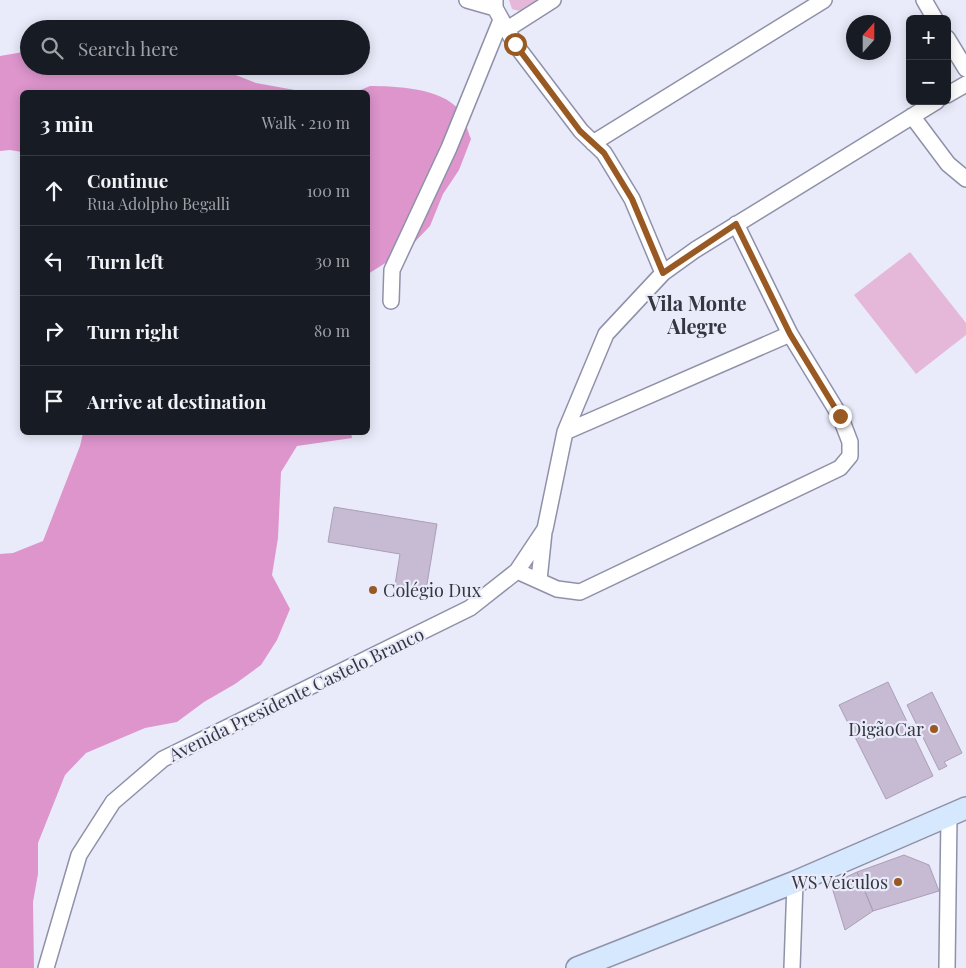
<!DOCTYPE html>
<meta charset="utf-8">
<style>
body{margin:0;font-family:"Playfair Display",serif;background:#242831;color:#f1f3f6}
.controls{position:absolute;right:15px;top:15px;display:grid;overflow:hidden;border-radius:8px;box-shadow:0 2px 12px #0003}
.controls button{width:45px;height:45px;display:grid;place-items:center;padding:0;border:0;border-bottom:1px solid #363941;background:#171b24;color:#f1f3f6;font:25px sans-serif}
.compass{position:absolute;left:846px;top:15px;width:45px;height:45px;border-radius:50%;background:#171b24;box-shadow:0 2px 12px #0003;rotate:21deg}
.stop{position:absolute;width:15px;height:15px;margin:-11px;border:4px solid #995923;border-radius:50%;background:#fff}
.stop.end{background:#995923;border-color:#fff;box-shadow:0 1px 5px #0008}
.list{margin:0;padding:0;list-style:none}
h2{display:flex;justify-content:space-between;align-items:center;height:65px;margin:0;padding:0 20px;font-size:21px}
h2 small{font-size:16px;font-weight:400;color:#9ea1a6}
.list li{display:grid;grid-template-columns:32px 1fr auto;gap:15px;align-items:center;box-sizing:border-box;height:70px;padding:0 20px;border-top:1px solid #363941}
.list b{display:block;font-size:19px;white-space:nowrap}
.list p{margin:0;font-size:16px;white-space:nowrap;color:#9ea1a6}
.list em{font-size:16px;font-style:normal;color:#9ea1a6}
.icon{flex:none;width:28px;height:28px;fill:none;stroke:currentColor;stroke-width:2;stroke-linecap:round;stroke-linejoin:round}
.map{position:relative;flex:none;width:966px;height:968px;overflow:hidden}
.search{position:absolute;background:#171b24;box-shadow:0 2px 12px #0003;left:20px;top:20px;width:350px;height:55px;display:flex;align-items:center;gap:12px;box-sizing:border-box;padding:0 18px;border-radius:28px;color:#9ea1a6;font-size:19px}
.panel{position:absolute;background:#171b24;box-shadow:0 2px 12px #0003;left:20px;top:90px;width:350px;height:345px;border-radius:8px}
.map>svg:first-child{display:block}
.green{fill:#e5b8d9}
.forest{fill:#dd95cc}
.building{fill:#c7bbd3;stroke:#ab9fb6}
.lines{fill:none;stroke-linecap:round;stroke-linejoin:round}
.street-casing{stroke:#8f91a9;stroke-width:18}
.secondary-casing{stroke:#8f91a9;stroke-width:24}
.street{stroke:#fff;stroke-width:15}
.secondary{stroke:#d6e8fd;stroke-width:21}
.route{stroke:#995923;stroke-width:6}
.poi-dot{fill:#995923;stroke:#e9ebfa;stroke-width:2}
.labels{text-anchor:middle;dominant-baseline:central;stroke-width:4.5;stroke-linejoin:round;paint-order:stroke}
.poi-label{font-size:18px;fill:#353640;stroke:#e9ebfa;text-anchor:end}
.street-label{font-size:18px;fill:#353640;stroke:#e9ebfa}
.quarter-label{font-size:20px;font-weight:bold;fill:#353640;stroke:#e9ebfa}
</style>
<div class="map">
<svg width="966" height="968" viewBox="0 0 966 968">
<rect width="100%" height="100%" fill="#e9ebfa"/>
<path class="green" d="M 509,0 L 545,0 C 534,7 525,14 512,9 Z
M 910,252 L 966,323 L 966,335 L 916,374 L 854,295 Z"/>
<path class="forest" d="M 29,51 L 29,66 L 213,66 L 256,83 L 306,92 L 22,92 L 22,152 L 10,150 L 0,151 L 0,56 Z
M 370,86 C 395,86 442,88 459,110 C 465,117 467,130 471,139 L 459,170 L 443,194 L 430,226 L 409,248 L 368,274 L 368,92 L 356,92 Z
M 83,433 L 351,432 L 352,438 L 297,446 L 281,472 L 278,538 L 272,575 L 290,609 L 277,640 L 261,665 L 235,684 L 204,702 L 177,722 L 145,728 L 86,753 L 65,775 L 38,843 L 38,874 L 33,902 L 34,968 L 0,968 L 0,554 L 13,553 L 43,541 L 80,446 Z"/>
<path class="building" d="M 334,507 L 437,524 L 425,596 L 394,591 L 400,554 L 328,542 Z
M 888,682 L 933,776 L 886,799 L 839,705 Z
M 932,692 L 962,753 L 944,762 L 947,766 L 939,770 L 907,705 Z
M 904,855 L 929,865 L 939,891 L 873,911 L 857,872 Z
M 857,872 L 873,911 L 845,930 L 831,884 Z"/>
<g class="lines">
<defs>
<path id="street" d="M 467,0 L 495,8
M 495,0 L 495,8 L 515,44 L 581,131 L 604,153 L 632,199 L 663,273
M 924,0 L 935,19
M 506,30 L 553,0
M 947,38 L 966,69
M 947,95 L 966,84
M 912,116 L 948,164 L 966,179
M 593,143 L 824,0
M 391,301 L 392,270 L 449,148 L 501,20
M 565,432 L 790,334
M 517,571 L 557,589 L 580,592 L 840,468 L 850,456 L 850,442 L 840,416 L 790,334 L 736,224
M 539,580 L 544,532
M 46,968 L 79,855 L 113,802 L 163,759 L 470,608 L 517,571 L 545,529 L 565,432 L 606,334 L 663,273 L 695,250 L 937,101
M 792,968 L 795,882
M 947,968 L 949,816"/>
<path id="secondary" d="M 577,968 L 795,882 L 966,808"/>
</defs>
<use href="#street" class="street-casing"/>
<use href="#secondary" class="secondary-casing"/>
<use href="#street" class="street"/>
<use href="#secondary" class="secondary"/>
</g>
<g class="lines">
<path class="route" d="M 515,44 L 580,131 L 604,153 L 632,199 L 663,273 L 736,224 L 790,334 L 840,416"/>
</g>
<g class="poi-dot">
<circle cx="373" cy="590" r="5"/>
<circle cx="934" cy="729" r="5"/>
<circle cx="898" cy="882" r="5"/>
</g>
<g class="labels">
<g class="poi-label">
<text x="383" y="590" text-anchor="start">Colégio Dux</text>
<text x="924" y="729">DigãoCar</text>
<text x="888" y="882">WS Veículos</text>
</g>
<g class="street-label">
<text transform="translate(296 694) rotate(-26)">Avenida Presidente Castelo Branco</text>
</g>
<g class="quarter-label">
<text x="697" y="302">Vila Monte<tspan x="697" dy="23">Alegre</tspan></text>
</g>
</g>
</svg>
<div class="controls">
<button>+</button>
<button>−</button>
</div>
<svg class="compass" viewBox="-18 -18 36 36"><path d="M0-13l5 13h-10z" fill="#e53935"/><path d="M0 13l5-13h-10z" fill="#9ea1a6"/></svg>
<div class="stop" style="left:515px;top:44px"></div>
<div class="stop end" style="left:840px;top:416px"></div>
<div class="search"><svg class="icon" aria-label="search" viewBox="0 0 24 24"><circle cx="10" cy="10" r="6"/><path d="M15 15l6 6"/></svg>Search here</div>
<section class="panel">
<h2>3 min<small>Walk · 210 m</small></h2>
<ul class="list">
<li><svg class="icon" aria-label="ahead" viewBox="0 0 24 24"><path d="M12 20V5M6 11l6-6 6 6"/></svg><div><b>Continue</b><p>Rua Adolpho Begalli</p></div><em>100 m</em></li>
<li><svg class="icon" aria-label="left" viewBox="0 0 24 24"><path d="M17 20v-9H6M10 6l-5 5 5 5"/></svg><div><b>Turn left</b></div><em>30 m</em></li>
<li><svg class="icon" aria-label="right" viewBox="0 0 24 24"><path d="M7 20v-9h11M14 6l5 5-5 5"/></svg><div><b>Turn right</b></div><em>80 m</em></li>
<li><svg class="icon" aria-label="arrive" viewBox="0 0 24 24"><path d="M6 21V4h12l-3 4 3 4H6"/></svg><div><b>Arrive at destination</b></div></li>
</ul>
</section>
</div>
